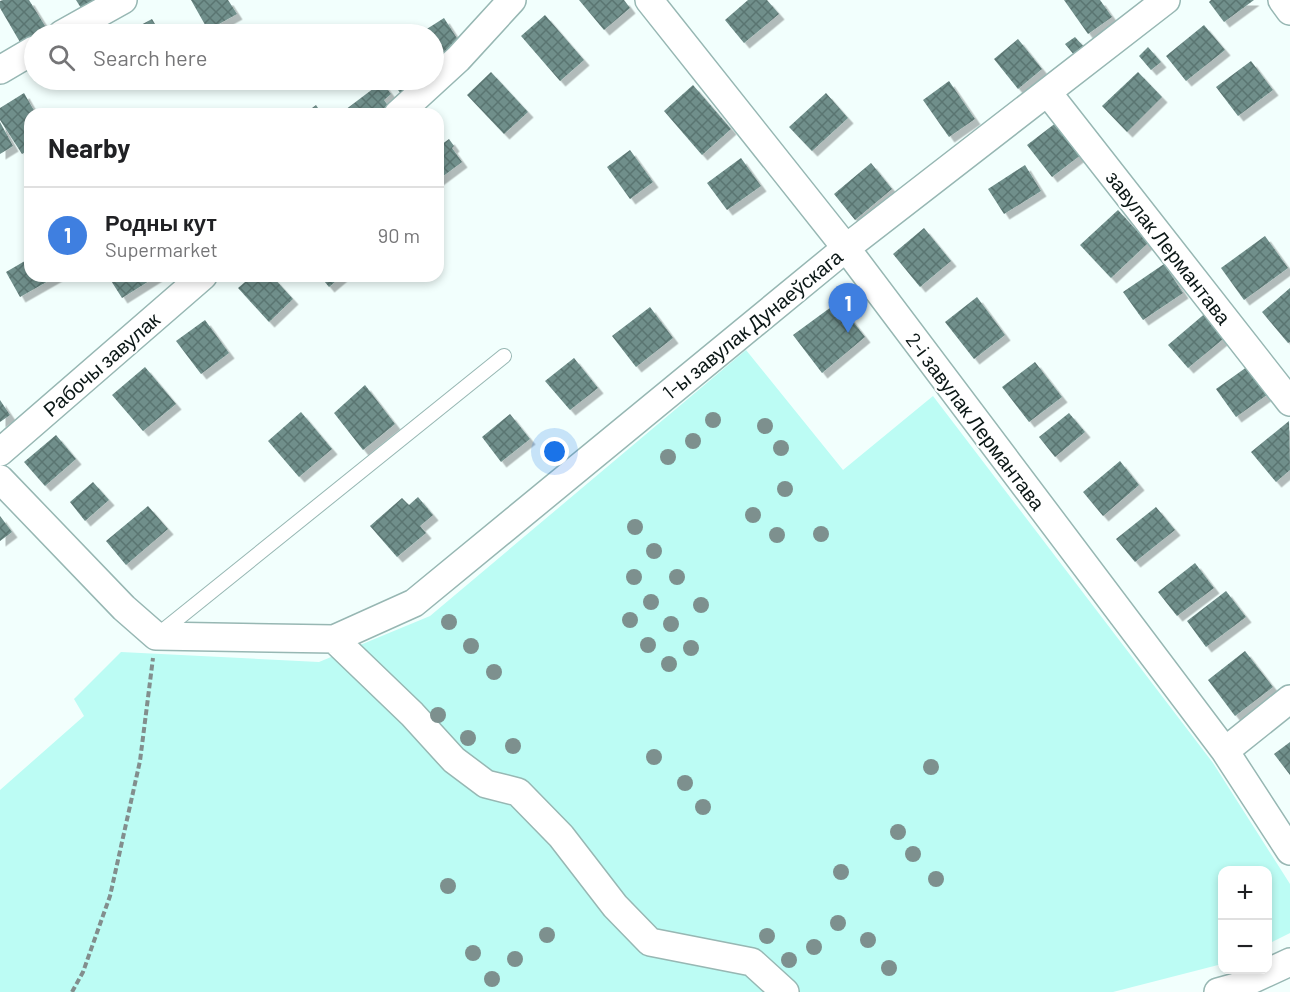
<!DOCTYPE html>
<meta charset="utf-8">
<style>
body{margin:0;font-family:Barlow,sans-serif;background:#f2f2f2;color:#202124}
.controls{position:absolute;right:18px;bottom:18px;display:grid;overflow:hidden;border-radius:12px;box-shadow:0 3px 9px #0003}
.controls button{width:54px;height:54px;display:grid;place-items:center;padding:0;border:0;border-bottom:2px solid #e0e0e0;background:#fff;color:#202124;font:30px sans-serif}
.you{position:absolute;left:555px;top:452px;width:21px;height:21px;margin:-15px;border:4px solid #fff;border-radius:50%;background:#1a73e8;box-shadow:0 0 0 9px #1a73e833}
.badge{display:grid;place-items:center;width:39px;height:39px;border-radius:50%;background:#29726b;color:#fff;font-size:20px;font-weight:700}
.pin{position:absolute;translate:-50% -50px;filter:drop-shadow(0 2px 3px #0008)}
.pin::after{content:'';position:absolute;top:32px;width:21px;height:18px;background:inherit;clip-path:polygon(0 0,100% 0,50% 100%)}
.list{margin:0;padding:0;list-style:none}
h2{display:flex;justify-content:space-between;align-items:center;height:78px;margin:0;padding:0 24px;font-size:26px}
h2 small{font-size:20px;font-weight:400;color:#757577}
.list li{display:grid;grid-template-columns:39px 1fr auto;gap:18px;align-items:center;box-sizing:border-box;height:96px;padding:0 24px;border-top:2px solid #e0e0e0}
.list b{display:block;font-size:22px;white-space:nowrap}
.list p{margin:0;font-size:20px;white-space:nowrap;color:#757577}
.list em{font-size:20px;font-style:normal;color:#757577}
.icon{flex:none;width:33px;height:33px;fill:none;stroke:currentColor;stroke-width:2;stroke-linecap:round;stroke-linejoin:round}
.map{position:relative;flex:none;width:1290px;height:992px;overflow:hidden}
.search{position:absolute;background:#fff;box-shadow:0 3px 9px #0003;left:24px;top:24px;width:420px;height:66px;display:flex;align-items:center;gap:15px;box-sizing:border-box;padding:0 21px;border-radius:33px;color:#757577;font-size:22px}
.panel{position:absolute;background:#fff;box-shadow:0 3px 9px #0003;left:24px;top:108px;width:420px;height:174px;border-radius:18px}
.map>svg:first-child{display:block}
.green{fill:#bcfcf4}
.building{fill:url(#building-cross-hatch);filter:url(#shadow)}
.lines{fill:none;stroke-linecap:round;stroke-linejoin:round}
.lane-casing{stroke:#97b7b3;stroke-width:16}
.street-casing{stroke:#97b7b3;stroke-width:30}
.path{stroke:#828e8d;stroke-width:4;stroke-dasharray:6 3;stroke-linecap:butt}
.lane{stroke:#fff;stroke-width:14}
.street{stroke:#fff;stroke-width:27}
.tree{fill:#7d908e}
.labels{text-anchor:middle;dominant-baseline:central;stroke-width:4.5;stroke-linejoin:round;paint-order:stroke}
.street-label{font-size:20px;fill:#0b1716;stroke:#fff}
</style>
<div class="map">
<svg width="1290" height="992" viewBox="0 0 1290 992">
<defs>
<pattern id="building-cross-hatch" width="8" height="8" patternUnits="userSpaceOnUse" patternTransform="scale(1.5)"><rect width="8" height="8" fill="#708f8b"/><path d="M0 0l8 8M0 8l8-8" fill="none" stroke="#5a7471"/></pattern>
<filter id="shadow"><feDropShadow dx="5.5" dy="5.5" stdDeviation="0" flood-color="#0004"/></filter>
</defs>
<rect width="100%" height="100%" fill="#f2fffd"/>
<path class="green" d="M 746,350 L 843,470 L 933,396 L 1213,763 L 1290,884 L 1290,933 L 1268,944 L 1268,870 L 1222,870 L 1222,964 L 1113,992 L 0,992 L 0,790 L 84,716 L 74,699 L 121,652 L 319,662 L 430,616 Z"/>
<path class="building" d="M 3,0 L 29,0 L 50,34 L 34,34 L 34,43 L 24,49 L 0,8 L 0,1 Z
M 76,0 L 96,0 L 81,8 Z
M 191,0 L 228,0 L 237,14 L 208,30 Z
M 579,0 L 624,0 L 630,8 L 604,30 Z
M 748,0 L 767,0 L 779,14 L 744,43 L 725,20 Z
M 1064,0 L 1100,0 L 1112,17 L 1088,34 Z
M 1211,0 L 1254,0 L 1224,22 L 1209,2 Z
M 545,15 L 584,60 L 560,81 L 521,36 Z
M 444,18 L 460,43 L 434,60 L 434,34 L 419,34 Z
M 152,19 L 161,34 L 124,34 Z
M 1204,25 L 1225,50 L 1186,81 L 1166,56 Z
M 1075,37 L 1085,48 L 1075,56 L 1065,44 Z
M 1018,39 L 1042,69 L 1018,89 L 994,59 Z
M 1148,47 L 1161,62 L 1151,70 L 1139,56 Z
M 1251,61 L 1273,90 L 1238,116 L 1216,87 Z
M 491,72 L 528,112 L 504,134 L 467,95 Z
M 1138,72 L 1162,97 L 1127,132 L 1102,106 Z
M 405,80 L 414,80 L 422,90 L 403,96 L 398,90 L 402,88 L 399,84 Z
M 949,81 L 975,119 L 949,137 L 923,100 Z
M 382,82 L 391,94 L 384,100 L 391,110 L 386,114 L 348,114 L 345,110 Z
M 693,85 L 731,129 L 702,155 L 664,111 Z
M 24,93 L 36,114 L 30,114 L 30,149 L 22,154 L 0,120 L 0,108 Z
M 826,93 L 848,118 L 812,151 L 789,127 Z
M 316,105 L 322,114 L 304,114 Z
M 0,122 L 13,146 L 0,154 Z
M 1057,122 L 1082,154 L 1052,177 L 1027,145 Z
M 449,139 L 454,146 L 452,148 L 462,162 L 438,180 L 438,147 Z
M 630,150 L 653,182 L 630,199 L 607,167 Z
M 741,158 L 761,186 L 727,210 L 707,183 Z
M 871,163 L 892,189 L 855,220 L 834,194 Z
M 1025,165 L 1041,191 L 1004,214 L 988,189 Z
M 1118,210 L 1148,243 L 1111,278 L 1080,245 Z
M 924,228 L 951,261 L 920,287 L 893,254 Z
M 1265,236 L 1288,268 L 1244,300 L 1221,268 Z
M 30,258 L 30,276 L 57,276 L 20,297 L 6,272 Z
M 1164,264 L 1183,293 L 1143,320 L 1123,292 Z
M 108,276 L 157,276 L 122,298 Z
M 252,276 L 272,276 L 293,299 L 269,322 L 238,288 Z
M 320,276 L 342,276 L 329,287 Z
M 1290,288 L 1290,342 L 1288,343 L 1262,312 Z
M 977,297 L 1005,335 L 974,359 L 945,322 Z
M 838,302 L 865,337 L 822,373 L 793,335 Z
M 650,307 L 673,338 L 636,367 L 612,336 Z
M 1208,311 L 1228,335 L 1188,368 L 1168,345 Z
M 205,320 L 229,353 L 201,374 L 176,341 Z
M 574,358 L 598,388 L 570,410 L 545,381 Z
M 1035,362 L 1062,397 L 1029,422 L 1002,387 Z
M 1251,364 L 1271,392 L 1236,417 L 1216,389 Z
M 145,367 L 176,404 L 143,431 L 112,395 Z
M 365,385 L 395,424 L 363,450 L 334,413 Z
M 0,400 L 10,415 L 0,422 Z
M 301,412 L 332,449 L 299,477 L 268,441 Z
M 1069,413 L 1085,432 L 1055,457 L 1039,437 Z
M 510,414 L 530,439 L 501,462 L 482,437 Z
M 1289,421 L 1290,470 L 1276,482 L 1251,452 Z
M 56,435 L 76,459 L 45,486 L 24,462 Z
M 1120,461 L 1139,485 L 1103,516 L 1083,492 Z
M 93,482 L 109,500 L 85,521 L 70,502 Z
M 418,497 L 433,515 L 420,526 L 426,533 L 397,557 L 370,526 L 402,498 L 409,505 Z
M 148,506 L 168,529 L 126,565 L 106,541 Z
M 1156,507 L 1175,530 L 1135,562 L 1116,539 Z
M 0,516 L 12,532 L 0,541 Z
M 1195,563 L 1214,588 L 1177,616 L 1158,592 Z
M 1226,591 L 1246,617 L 1206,647 L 1187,621 Z
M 1245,651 L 1273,687 L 1235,716 L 1208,680 Z
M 1290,742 L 1290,775 L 1274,754 Z"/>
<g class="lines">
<defs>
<path id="lane" d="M 160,633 L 504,356"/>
<path id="street" d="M 649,0 L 846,248 L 1225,751 L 1290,851
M 1282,0 L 1290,11
M 62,34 L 123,0
M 0,70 L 34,50
M 1048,93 L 1290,402
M 398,114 L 458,59 L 512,0
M 0,452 L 203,276
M 0,479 L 124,608 L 156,636 L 334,639 L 414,603 L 846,248 L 1166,0
M 334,639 L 412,714 L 454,760 L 486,784 L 518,792 L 561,836 L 615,906 L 650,942 L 752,962 L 785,992
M 1225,751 L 1290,699
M 1218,992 L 1236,987 L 1290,962"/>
</defs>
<use href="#lane" class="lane-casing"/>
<use href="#street" class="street-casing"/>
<path class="path" d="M 72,992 L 83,972 L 110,896 L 140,761 L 153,658"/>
<use href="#lane" class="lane"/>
<use href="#street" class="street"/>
</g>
<g class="tree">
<circle cx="713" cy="420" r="8"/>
<circle cx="765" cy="426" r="8"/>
<circle cx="693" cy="441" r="8"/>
<circle cx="781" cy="448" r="8"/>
<circle cx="668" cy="457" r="8"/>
<circle cx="785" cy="489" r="8"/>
<circle cx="753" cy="515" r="8"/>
<circle cx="635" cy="527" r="8"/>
<circle cx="821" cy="534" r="8"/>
<circle cx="777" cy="535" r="8"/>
<circle cx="654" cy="551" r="8"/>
<circle cx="634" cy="577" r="8"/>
<circle cx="677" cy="577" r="8"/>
<circle cx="651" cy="602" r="8"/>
<circle cx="701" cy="605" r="8"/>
<circle cx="630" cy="620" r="8"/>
<circle cx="449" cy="622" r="8"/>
<circle cx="671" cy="624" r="8"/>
<circle cx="648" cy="645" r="8"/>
<circle cx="471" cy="646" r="8"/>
<circle cx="691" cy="648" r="8"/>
<circle cx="669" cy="664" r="8"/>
<circle cx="494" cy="672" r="8"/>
<circle cx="438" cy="715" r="8"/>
<circle cx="468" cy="738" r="8"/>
<circle cx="513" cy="746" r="8"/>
<circle cx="654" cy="757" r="8"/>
<circle cx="931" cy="767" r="8"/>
<circle cx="685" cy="783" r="8"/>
<circle cx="703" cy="807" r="8"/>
<circle cx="898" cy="832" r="8"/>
<circle cx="913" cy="854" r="8"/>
<circle cx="841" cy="872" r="8"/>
<circle cx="936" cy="879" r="8"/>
<circle cx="448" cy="886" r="8"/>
<circle cx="838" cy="923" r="8"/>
<circle cx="547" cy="935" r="8"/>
<circle cx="767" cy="936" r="8"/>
<circle cx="868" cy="940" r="8"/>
<circle cx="814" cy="947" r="8"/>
<circle cx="473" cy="953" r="8"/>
<circle cx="515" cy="959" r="8"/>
<circle cx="789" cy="960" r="8"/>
<circle cx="889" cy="968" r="8"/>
<circle cx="492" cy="979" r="8"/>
</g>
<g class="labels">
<g class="street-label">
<text transform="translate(1169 247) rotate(52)">завулак Лермантава</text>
<text transform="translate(752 324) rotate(-39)">1-ы завулак Дунаеўскага</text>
<text transform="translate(101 364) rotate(-41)">Рабочы завулак</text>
<text transform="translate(976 421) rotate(53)">2-і завулак Лермантава</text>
</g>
</g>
</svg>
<div class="controls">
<button>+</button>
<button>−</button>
</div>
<div class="you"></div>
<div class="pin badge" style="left:848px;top:333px;background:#3f7fe0">1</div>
<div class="search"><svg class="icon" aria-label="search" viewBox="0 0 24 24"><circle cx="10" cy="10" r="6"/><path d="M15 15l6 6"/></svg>Search here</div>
<section class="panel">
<h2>Nearby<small></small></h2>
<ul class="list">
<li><span class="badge" style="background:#3f7fe0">1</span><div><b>Родны кут</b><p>Supermarket</p></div><em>90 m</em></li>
</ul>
</section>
</div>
